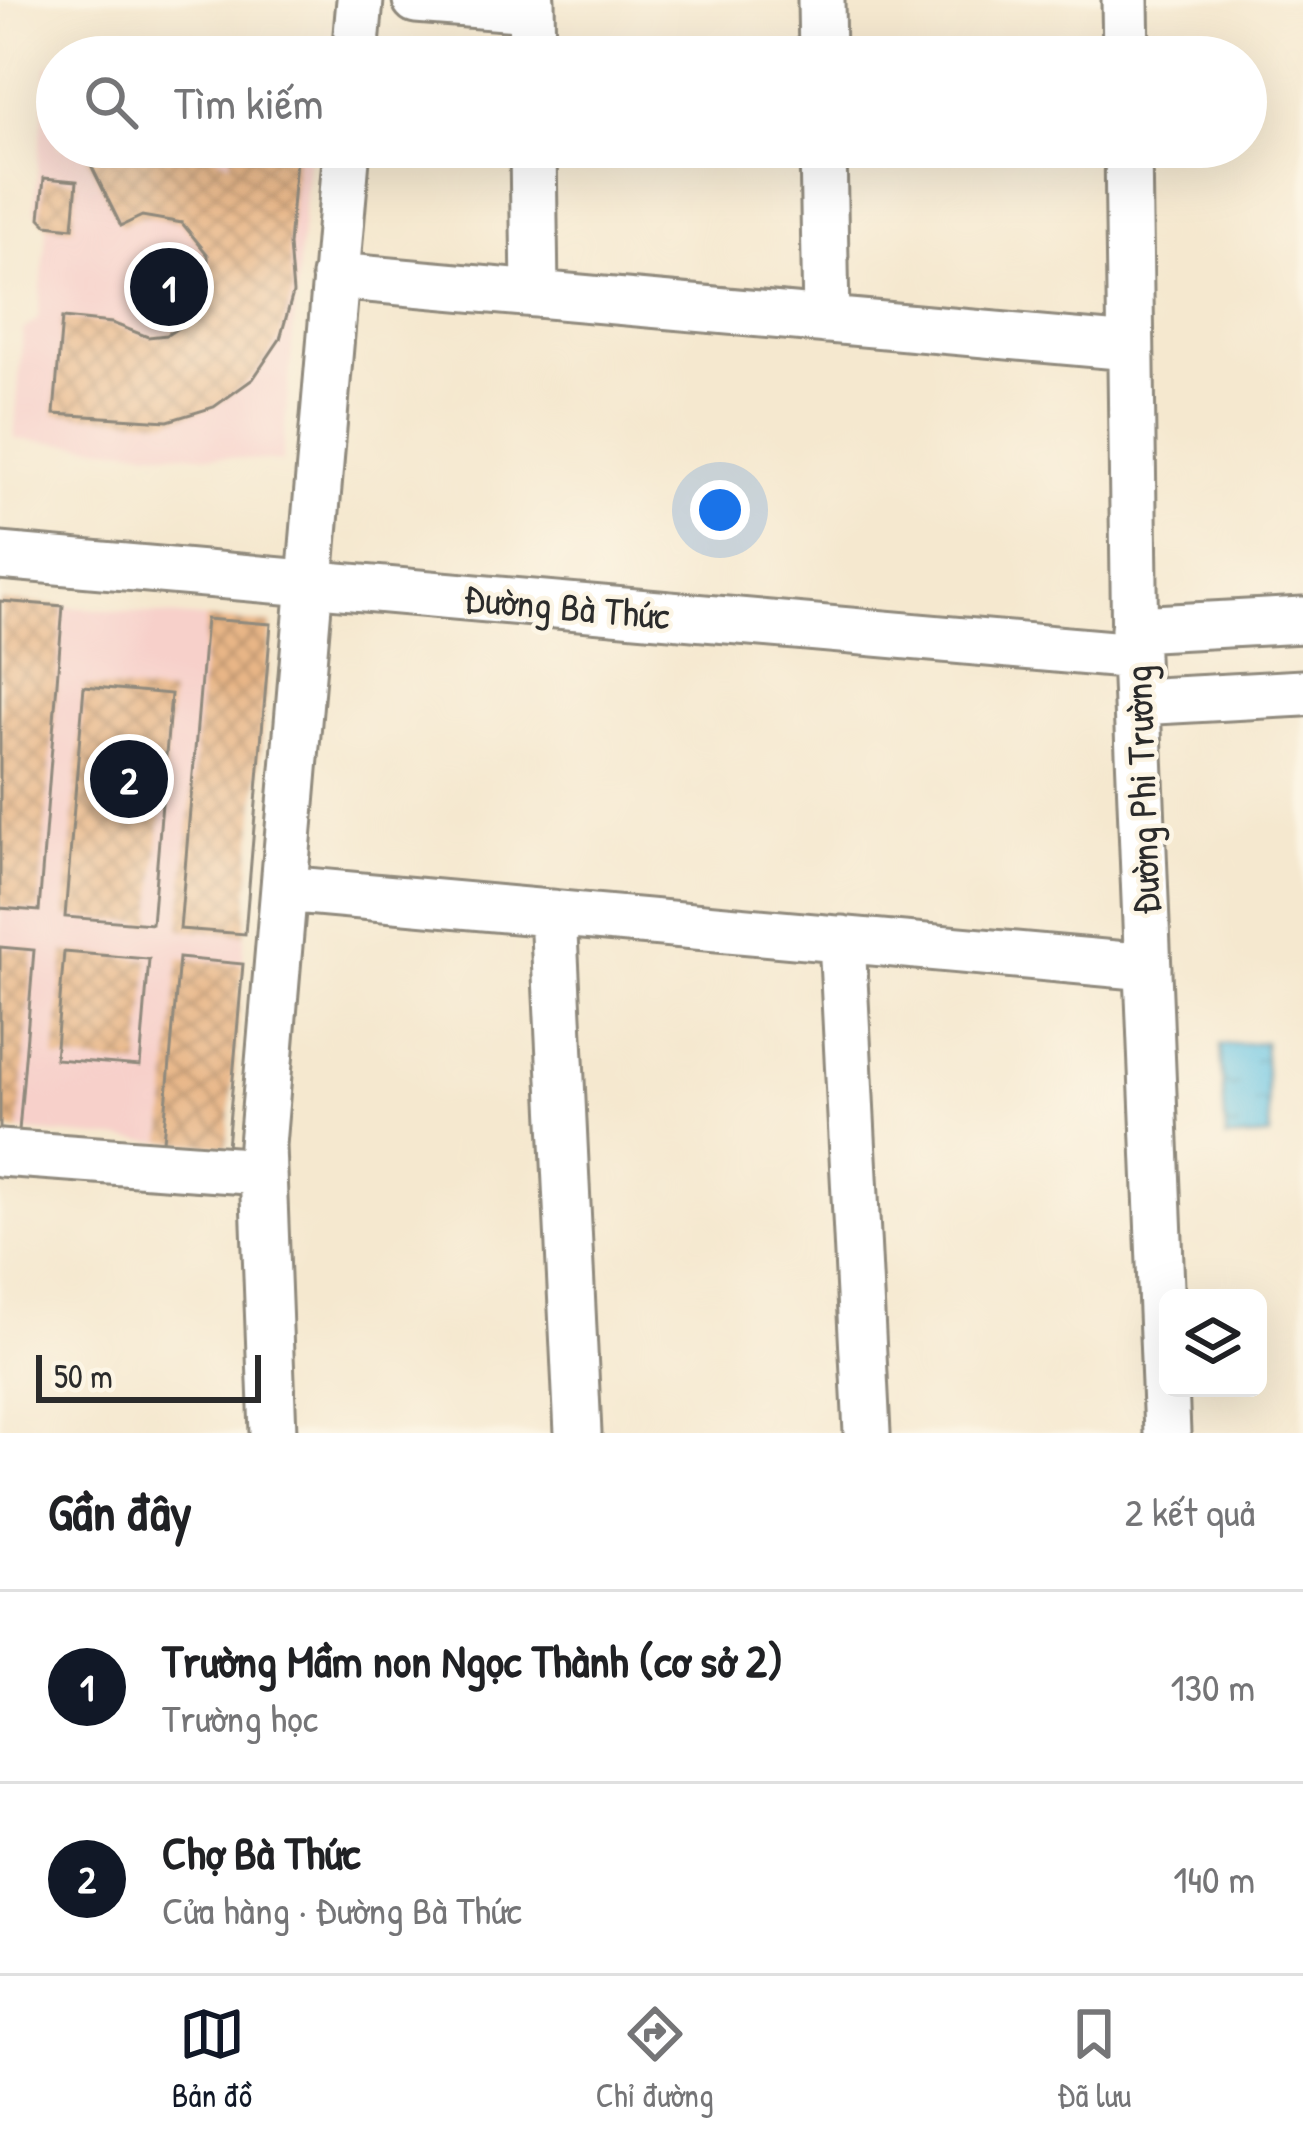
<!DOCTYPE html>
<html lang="vi">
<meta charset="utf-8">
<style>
body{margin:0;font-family:"Patrick Hand",sans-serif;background:#f2f2f2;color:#202124}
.controls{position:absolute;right:36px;bottom:36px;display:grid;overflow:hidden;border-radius:18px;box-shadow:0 12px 48px #0002}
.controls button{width:108px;height:108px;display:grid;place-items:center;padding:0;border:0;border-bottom:3px solid #e0e0e0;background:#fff;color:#202124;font:60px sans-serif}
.scale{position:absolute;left:36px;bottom:30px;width:225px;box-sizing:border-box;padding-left:12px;border:6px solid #2b2b2b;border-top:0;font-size:33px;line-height:42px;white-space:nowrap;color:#2b2b2b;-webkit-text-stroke:9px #fcf5e5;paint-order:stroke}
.you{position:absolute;left:720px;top:510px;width:42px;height:42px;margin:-30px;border:9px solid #fff;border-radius:50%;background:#1a73e8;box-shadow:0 0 0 18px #1a73e833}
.badge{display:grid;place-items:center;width:78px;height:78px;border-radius:50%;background:#111827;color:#fff;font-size:39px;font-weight:700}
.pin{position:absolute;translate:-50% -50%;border:6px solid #fff;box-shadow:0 3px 12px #0006}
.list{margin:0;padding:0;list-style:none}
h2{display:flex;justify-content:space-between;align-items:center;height:156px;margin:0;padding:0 48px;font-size:51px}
h2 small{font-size:39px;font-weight:400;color:#757577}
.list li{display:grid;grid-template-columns:78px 1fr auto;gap:36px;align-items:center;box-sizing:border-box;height:192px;padding:0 48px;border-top:3px solid #e0e0e0}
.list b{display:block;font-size:45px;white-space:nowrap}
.list p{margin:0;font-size:39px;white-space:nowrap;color:#757577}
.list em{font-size:39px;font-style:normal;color:#757577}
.icon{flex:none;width:66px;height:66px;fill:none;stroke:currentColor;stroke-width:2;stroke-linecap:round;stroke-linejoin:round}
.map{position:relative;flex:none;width:1303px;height:1433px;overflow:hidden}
.search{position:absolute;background:#fff;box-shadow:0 12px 48px #0002;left:36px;right:36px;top:36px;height:132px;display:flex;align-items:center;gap:30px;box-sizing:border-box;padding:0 42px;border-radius:66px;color:#757577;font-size:45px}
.sheet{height:540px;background:#fff}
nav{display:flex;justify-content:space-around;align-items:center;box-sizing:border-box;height:168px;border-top:3px solid #e0e0e0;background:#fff;font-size:33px;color:#757577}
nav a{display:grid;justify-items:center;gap:6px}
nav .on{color:#111827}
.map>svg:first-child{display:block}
.built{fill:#f7d0ca}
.water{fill:url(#water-ripples);stroke:#487888;stroke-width:3}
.building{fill:url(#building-cross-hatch)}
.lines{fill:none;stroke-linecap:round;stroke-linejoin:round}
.minor-casing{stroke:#908a7d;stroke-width:51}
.minor{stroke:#fff;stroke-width:45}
.labels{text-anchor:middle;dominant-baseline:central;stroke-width:9;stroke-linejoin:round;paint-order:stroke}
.street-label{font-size:39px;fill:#2b2b2b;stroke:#fcf5e5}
</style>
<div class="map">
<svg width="1303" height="1433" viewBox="0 0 1303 1433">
<defs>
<pattern id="water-ripples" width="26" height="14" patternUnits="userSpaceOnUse" patternTransform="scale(3)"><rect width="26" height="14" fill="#66c4e4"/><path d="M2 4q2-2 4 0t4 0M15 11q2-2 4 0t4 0" fill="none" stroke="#549fb9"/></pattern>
<pattern id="building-cross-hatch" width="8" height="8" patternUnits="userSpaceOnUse" patternTransform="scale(3)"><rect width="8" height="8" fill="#e8b687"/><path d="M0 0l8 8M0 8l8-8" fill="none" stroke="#bc946f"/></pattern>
</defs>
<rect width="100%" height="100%" fill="#fcf5e5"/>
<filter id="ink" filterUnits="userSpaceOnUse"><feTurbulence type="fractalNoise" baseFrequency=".00833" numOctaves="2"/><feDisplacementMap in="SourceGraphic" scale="24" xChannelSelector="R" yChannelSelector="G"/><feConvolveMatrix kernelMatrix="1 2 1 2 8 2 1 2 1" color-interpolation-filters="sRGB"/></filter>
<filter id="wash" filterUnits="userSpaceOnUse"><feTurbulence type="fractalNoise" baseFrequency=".004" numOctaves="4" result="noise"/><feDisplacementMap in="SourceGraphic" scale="48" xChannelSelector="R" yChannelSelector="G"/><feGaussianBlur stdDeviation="2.7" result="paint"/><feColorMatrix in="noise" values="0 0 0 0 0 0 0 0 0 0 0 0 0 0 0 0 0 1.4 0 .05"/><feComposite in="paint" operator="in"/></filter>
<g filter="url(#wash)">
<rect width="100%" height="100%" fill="#f5e8cf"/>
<path class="built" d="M 47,65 L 57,66 L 57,147 L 309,147 L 282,462 L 14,439 L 23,330 L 38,319 L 47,226 L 34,211 Z
M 0,601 L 271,624 L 227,1147 L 0,1129 Z"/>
<path class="water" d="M 1264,1042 L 1270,1136 L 1226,1139 L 1220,1045 Z"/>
<g id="blocks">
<path class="building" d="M 102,147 L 199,147 L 230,163 L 232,147 L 297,147 L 289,245 L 293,293 L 280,339 L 253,379 L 214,407 L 168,421 L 54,414 L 62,318 L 112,323 L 148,337 L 167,335 L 199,314 L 209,295 L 208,255 L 182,223 L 142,216 L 121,226 L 86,155 Z
M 44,178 L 77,181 L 73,228 L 47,225 L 40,218 Z
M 0,601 L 63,606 L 39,911 L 0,908 Z
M 206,619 L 271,624 L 245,934 L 180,929 Z
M 84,686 L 171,694 L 152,924 L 65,917 Z
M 0,947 L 34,950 L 19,1131 L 0,1129 Z
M 64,952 L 149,959 L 140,1066 L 55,1059 Z
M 179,958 L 243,964 L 227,1147 L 163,1141 Z"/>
</g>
</g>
<g filter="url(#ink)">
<use href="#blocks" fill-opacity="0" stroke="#908a7d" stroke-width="3"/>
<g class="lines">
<defs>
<path id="minor" d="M 416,0 L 531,9
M 531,0 L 532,57
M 821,0 L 822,57
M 1125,0 L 1126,57
M 355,57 L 360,0
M 533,147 L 535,294
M 823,147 L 826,320
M 1128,147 L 1135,656 L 1167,1433
M 335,276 L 1130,347
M 0,556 L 1135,656
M 1134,629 L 1303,620
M 1137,702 L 1303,693
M 284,889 L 1148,967
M 553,913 L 578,1433
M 842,939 L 867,1433
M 0,1153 L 261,1172
M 273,1433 L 262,1145 L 347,147"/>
</defs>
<use href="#minor" class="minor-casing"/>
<use href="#minor" class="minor"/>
</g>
</g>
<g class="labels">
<g class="street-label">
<text transform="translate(567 606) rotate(5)">Đường Bà Thức</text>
<text transform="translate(1141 790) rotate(-92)">Đường Phi Trường</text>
</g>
</g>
</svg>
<div class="controls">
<button><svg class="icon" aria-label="layers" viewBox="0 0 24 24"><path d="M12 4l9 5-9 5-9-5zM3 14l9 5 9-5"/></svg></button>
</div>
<div class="scale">50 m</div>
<div class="you"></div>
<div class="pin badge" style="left:169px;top:287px">1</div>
<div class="pin badge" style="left:129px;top:779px">2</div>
<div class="search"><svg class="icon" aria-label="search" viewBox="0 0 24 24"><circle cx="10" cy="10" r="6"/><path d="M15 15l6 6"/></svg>Tìm kiếm</div>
</div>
<section class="sheet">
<h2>Gần đây<small>2 kết quả</small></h2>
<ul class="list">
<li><span class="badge">1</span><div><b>Trường Mầm non Ngọc Thành (cơ sở 2)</b><p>Trường học</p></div><em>130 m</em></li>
<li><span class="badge">2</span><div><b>Chợ Bà Thức</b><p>Cửa hàng · Đường Bà Thức</p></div><em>140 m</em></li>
</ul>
</section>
<nav>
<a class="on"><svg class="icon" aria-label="map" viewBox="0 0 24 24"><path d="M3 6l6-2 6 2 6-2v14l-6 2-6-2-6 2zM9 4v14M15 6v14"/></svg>Bản đồ</a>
<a><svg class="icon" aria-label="directions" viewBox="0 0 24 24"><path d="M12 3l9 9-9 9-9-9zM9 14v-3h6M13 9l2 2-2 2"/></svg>Chỉ đường</a>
<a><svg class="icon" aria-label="saved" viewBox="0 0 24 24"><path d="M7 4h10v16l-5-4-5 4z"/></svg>Đã lưu</a>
</nav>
